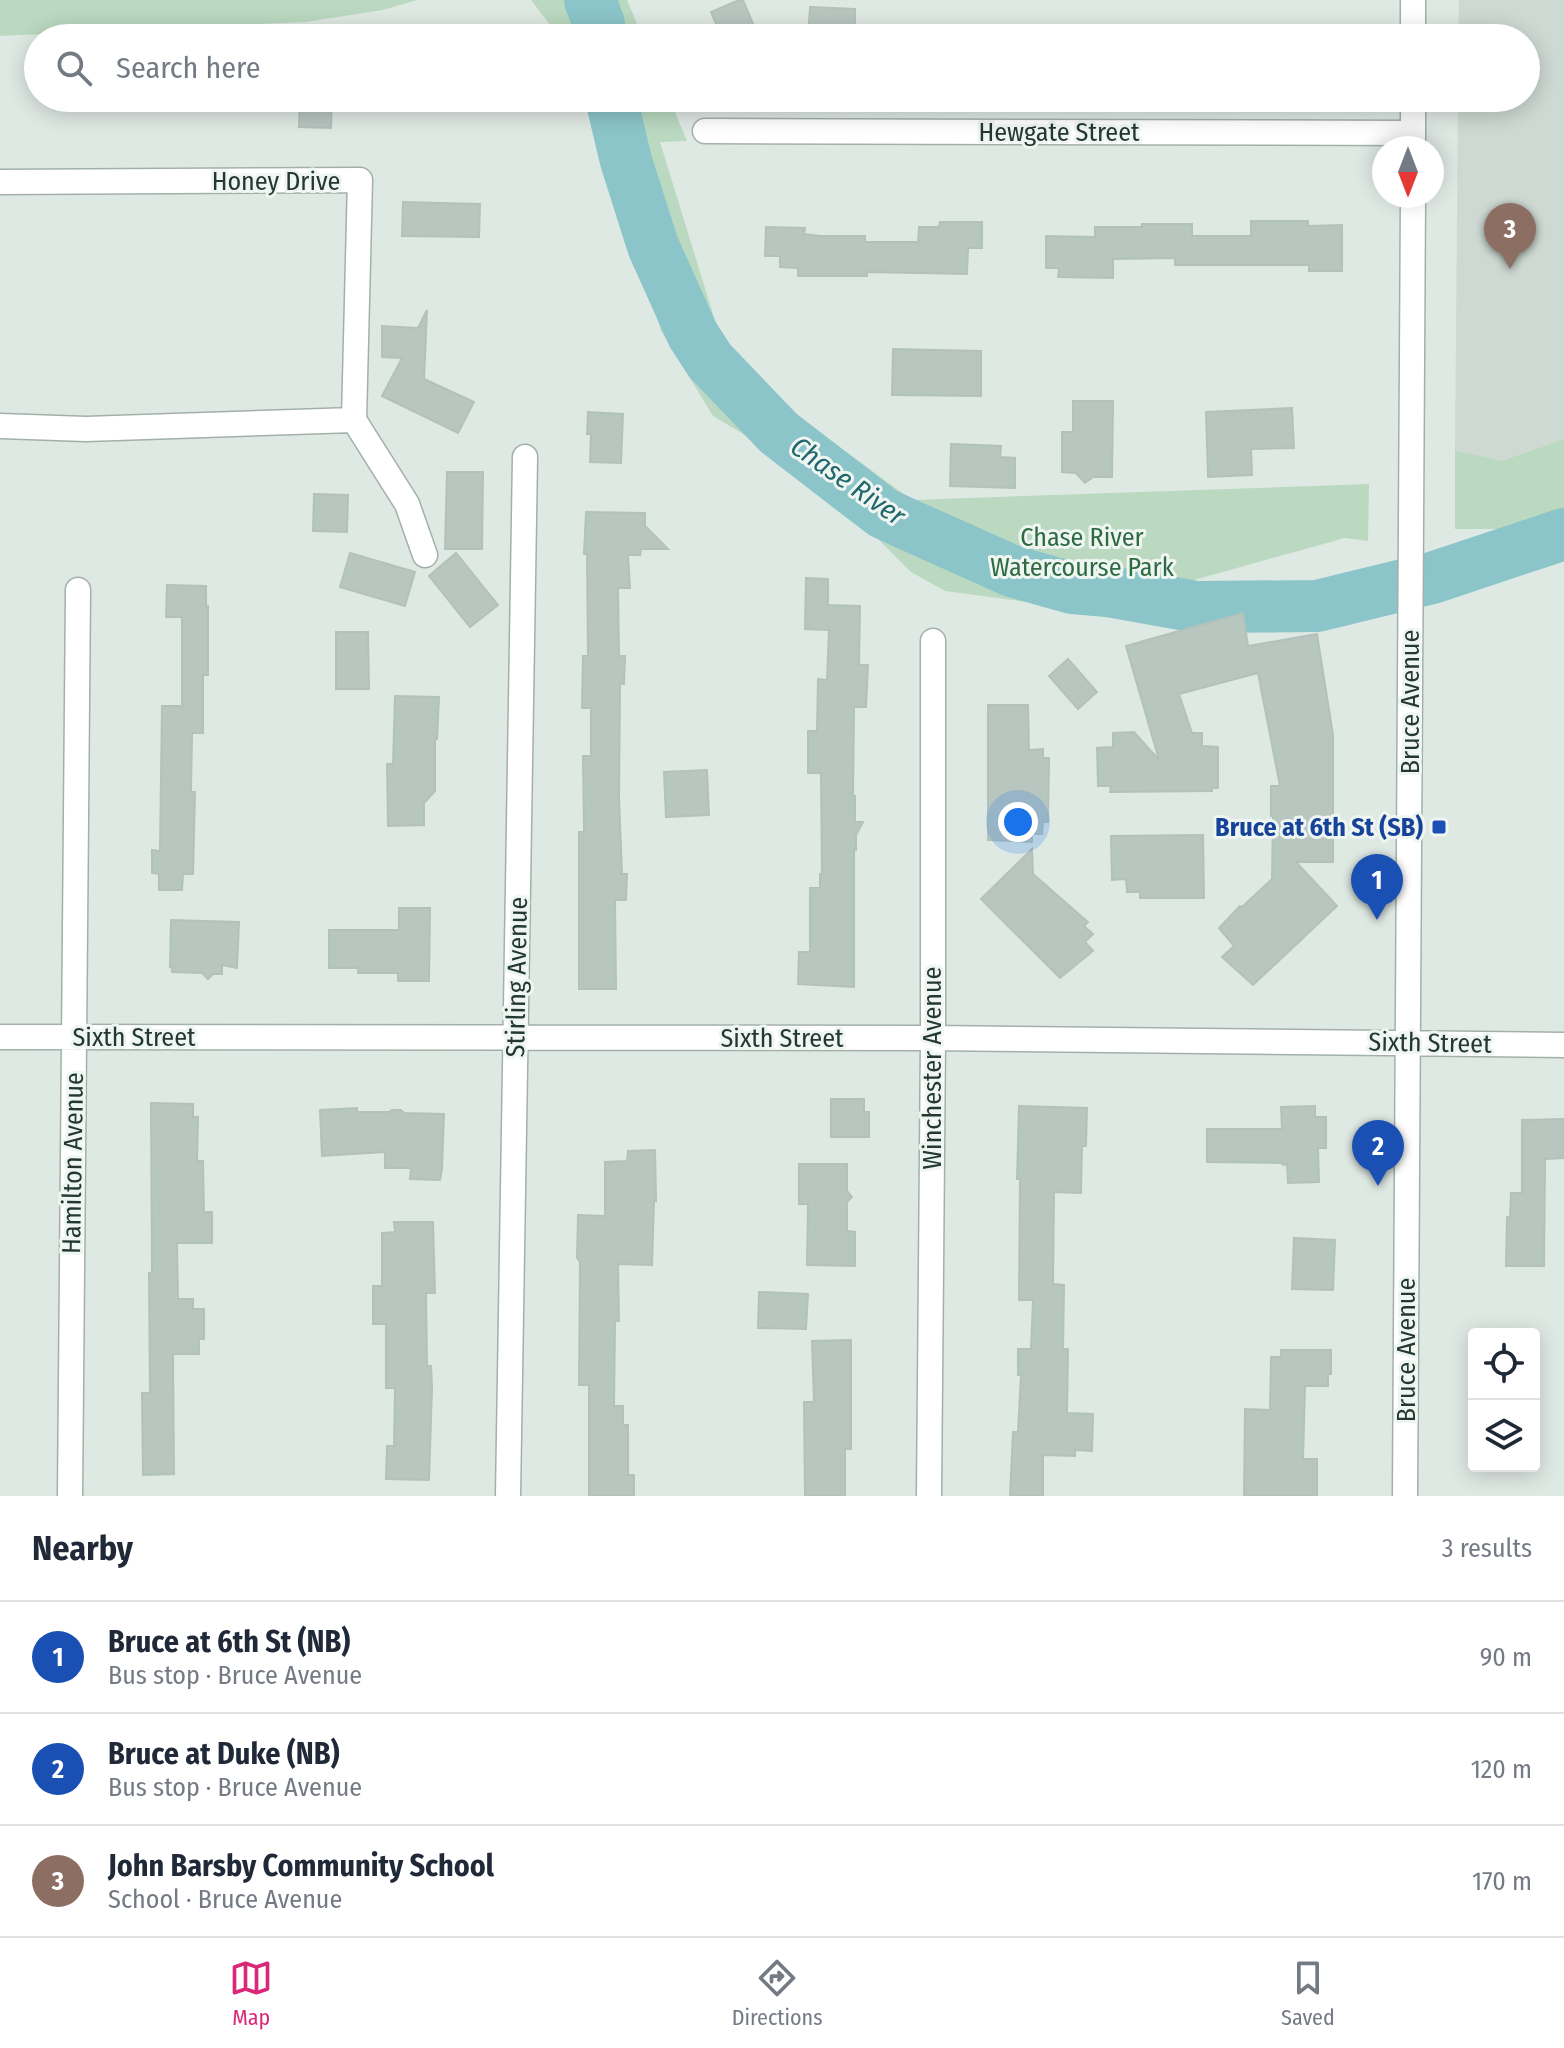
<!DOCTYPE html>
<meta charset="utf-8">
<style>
body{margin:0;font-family:"Fira Sans Condensed",sans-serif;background:#f6f6f7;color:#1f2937}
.controls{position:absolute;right:24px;bottom:24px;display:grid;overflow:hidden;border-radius:8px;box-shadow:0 4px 20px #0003}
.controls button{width:72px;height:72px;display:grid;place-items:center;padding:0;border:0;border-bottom:2px solid #e0e1e3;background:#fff;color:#1f2937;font:40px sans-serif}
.compass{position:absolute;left:1372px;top:136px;width:72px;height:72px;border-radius:50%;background:#fff;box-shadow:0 4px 20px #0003;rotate:180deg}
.you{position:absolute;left:1018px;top:822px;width:28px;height:28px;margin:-20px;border:6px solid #fff;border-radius:50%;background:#1a73e8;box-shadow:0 0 0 12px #1a73e833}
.badge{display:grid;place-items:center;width:52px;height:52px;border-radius:50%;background:#db2777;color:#fff;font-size:26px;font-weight:700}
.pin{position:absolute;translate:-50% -66px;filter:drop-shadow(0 2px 4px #0008)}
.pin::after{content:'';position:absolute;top:42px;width:28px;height:24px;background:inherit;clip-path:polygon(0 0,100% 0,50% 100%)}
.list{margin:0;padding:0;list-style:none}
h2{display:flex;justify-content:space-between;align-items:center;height:104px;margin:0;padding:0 32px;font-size:34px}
h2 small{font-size:26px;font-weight:400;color:#747a83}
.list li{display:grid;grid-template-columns:52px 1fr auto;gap:24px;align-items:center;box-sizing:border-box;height:112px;padding:0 32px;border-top:2px solid #e0e1e3}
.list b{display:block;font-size:30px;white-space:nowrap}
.list p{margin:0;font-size:26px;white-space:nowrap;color:#747a83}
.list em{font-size:26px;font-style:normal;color:#747a83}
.icon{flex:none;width:44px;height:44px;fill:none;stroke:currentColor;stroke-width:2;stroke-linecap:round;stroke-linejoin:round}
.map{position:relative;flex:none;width:1564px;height:1496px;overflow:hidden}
.search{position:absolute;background:#fff;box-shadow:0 4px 20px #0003;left:24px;right:24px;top:24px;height:88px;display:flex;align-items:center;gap:20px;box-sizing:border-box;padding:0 28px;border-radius:44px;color:#747a83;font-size:30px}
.sheet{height:440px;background:#fff}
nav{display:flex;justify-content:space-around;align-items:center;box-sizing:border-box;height:112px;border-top:2px solid #e0e1e3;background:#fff;font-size:22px;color:#747a83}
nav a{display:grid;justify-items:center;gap:4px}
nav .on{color:#db2777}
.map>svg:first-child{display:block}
.built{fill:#ced9d3}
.green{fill:#bad9c0}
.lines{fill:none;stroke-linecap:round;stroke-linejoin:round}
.river{stroke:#8bc5ca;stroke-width:52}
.building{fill:#b8c6c0;stroke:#b2c2ba;stroke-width:2}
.minor-casing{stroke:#a3b0aa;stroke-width:27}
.minor{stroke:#fff;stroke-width:24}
.transit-dot{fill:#1a4fb4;stroke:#eff6f2;stroke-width:3}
.labels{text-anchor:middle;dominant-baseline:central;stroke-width:6;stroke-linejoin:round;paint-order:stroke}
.street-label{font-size:26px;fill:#223830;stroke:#eff6f2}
.park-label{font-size:26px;fill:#2f6b42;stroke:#eff6f2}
.transit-label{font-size:26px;font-weight:bold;fill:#164399;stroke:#eff6f2;text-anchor:end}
.water-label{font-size:28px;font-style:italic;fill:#21676e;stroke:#eff6f2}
</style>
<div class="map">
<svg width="1564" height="1496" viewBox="0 0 1564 1496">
<rect width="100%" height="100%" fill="#dfe9e4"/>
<path class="built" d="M 1459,0 L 1564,0 L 1564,439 L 1501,461 L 1455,450 L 1458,98 L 1526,98 L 1526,38 L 1458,38 Z"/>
<path class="green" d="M 0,0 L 417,0 L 383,10 L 305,22 L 0,36 Z
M 531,0 L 627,0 L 643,38 L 560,38 Z
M 587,98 L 669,98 L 687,141 L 660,142 L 729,366 L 912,500 L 1369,484 L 1368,541 L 1345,538 L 1086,610 L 945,591 L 911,572 L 817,478 L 713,416 L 661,331 L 606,141 Z
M 1564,439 L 1564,521 L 1498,529 L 1455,529 L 1455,450 L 1501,461 Z"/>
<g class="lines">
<path class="river" d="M 590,0 L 599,24 L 600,38
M 611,98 L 626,161 L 653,246 L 693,335 L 710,361 L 779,433 L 883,513 L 909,525 L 1012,571 L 1072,588 L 1107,591 L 1197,607 L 1317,606 L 1432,578 L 1564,534"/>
</g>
<path class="building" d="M 739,0 L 743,0 L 759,38 L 722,38 L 711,12 Z
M 810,7 L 855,9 L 855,38 L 808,38 Z
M 300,98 L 332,98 L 331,128 L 299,127 Z
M 403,202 L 480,204 L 479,237 L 402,236 Z
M 1251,221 L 1308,221 L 1308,226 L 1342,225 L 1342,271 L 1309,271 L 1309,265 L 1175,265 L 1175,258 L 1113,259 L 1113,278 L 1058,277 L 1059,268 L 1046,268 L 1046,236 L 1095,237 L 1095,227 L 1142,227 L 1142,224 L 1192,224 L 1192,236 L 1251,236 Z
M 940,222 L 982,222 L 982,248 L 968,248 L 967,274 L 867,272 L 867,276 L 798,276 L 798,268 L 780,267 L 780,256 L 765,256 L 766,227 L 805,228 L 804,234 L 820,236 L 865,236 L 865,242 L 918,242 L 919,227 L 939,227 Z
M 427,310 L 424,379 L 474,402 L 458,433 L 382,396 L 402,358 L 382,357 L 382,326 L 418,328 Z
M 893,349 L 981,351 L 981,396 L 892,395 Z
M 1073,401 L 1113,401 L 1112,477 L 1093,477 L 1085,483 L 1076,473 L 1062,472 L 1062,432 L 1073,432 Z
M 1292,408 L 1294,448 L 1251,449 L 1252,475 L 1208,477 L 1206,412 Z
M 588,412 L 623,414 L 621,463 L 590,462 L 591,434 L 587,434 Z
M 951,444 L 1001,446 L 1000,457 L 1015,458 L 1015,488 L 950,486 Z
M 447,472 L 483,472 L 482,549 L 445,549 Z
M 314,494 L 348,495 L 347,532 L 313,531 Z
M 586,512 L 645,513 L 645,526 L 668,549 L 641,549 L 640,555 L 628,555 L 630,588 L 618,588 L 619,656 L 625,656 L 624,684 L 620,684 L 619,798 L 622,874 L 627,874 L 626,900 L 615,900 L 616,989 L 579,989 L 579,832 L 584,832 L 583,756 L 591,756 L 591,708 L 582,708 L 583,656 L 588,656 L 587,554 L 584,554 Z
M 350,553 L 415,572 L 405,606 L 340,587 Z
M 456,553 L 498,605 L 470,627 L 429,576 Z
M 806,578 L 828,579 L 828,605 L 860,606 L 859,665 L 868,665 L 866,707 L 854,707 L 853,796 L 855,796 L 855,822 L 863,822 L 856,835 L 856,850 L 854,850 L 854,987 L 798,984 L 799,952 L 810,952 L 810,888 L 820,888 L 820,874 L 822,874 L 821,773 L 808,773 L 808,731 L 817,731 L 818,679 L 827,680 L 829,630 L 805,629 Z
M 167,585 L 206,586 L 206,606 L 208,606 L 208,675 L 203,675 L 203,733 L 192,733 L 191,792 L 195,792 L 193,874 L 183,874 L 182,890 L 159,890 L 159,874 L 152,873 L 152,850 L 160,851 L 162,706 L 182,706 L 182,617 L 166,617 Z
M 1243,613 L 1248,646 L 1317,634 L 1333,735 L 1333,862 L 1296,862 L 1337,906 L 1253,985 L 1222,957 L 1234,946 L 1219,928 L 1240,906 L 1242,907 L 1272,879 L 1273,816 L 1271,816 L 1271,786 L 1280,786 L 1258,673 L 1179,694 L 1192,733 L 1202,733 L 1202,746 L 1218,747 L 1218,788 L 1212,788 L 1212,791 L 1110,792 L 1111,786 L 1098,786 L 1097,748 L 1113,747 L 1113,733 L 1134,732 L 1159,760 L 1126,646 Z
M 336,632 L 368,632 L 369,689 L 336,689 Z
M 1068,659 L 1097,692 L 1078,709 L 1049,676 Z
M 395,696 L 439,697 L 437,739 L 435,739 L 435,791 L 424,803 L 424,825 L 388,826 L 387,764 L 393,764 Z
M 988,705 L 1028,705 L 1029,750 L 1043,749 L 1043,758 L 1049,758 L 1048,822 L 1043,822 L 1042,834 L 1032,834 L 1032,842 L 988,840 Z
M 707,770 L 709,815 L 666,817 L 664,772 Z
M 1203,835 L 1204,898 L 1140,898 L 1140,892 L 1127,892 L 1126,879 L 1112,880 L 1111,836 Z
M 1032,849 L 1033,874 L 1088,922 L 1084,926 L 1093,934 L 1085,942 L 1093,951 L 1060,978 L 981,899 Z
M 399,908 L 430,908 L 429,981 L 398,981 L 398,973 L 358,973 L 358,968 L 329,968 L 329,930 L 399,930 Z
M 171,920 L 239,922 L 237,968 L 222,965 L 222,974 L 213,974 L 208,979 L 202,973 L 172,972 L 172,967 L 170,967 Z
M 831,1099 L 864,1099 L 864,1112 L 869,1112 L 869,1137 L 831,1137 Z
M 151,1103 L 193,1104 L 193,1117 L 198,1117 L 197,1161 L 203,1161 L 204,1212 L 212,1212 L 212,1243 L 177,1243 L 178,1299 L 193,1299 L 193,1309 L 204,1309 L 204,1339 L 199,1339 L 199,1354 L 173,1354 L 174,1474 L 143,1475 L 142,1393 L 150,1393 L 149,1273 L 152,1273 Z
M 1019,1106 L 1087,1108 L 1086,1146 L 1082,1146 L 1081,1193 L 1054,1192 L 1053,1284 L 1064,1285 L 1063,1349 L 1068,1349 L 1067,1413 L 1093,1414 L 1092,1451 L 1075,1450 L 1075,1456 L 1043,1455 L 1043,1496 L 1010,1496 L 1013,1432 L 1018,1432 L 1021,1375 L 1018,1375 L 1018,1349 L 1031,1349 L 1033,1300 L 1019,1300 L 1020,1179 L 1017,1179 Z
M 1315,1106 L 1315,1117 L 1326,1117 L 1326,1148 L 1318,1148 L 1319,1182 L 1288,1183 L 1287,1164 L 1283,1165 L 1282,1163 L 1207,1162 L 1207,1129 L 1282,1129 L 1281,1107 Z
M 357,1108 L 357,1112 L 389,1112 L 392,1110 L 401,1110 L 404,1113 L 444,1114 L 442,1169 L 440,1180 L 410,1179 L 411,1168 L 385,1168 L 385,1152 L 322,1156 L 320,1110 Z
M 1564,1119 L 1564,1158 L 1545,1159 L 1544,1266 L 1506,1266 L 1507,1217 L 1510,1217 L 1511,1193 L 1522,1193 L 1522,1120 Z
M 655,1150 L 656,1201 L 654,1201 L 652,1265 L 618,1264 L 619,1321 L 615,1321 L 614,1406 L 623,1406 L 623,1425 L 628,1425 L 628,1475 L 634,1475 L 634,1496 L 589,1496 L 589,1385 L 579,1385 L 580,1262 L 577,1258 L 578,1215 L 605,1216 L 605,1162 L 627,1161 L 628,1151 Z
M 799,1164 L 847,1164 L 847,1191 L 852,1197 L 847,1202 L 847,1231 L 855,1232 L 855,1266 L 807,1265 L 808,1204 L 799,1204 Z
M 394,1222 L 433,1222 L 435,1293 L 426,1293 L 427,1366 L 431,1366 L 432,1388 L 429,1480 L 386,1479 L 387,1446 L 394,1446 L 395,1388 L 386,1388 L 386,1324 L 373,1324 L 373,1286 L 382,1286 L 382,1233 L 395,1232 Z
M 1294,1238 L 1335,1240 L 1333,1290 L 1292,1289 Z
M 759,1292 L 808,1294 L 806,1329 L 758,1328 Z
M 851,1340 L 851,1449 L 845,1449 L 845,1496 L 805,1496 L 804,1402 L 814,1402 L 812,1341 Z
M 1281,1350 L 1331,1350 L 1331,1374 L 1328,1374 L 1328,1386 L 1305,1386 L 1303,1459 L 1317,1459 L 1317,1496 L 1244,1496 L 1245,1409 L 1270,1410 L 1271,1357 L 1281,1357 Z"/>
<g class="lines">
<defs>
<path id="minor" d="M 1413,0 L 1413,38
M 1413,98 L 1413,148
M 705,131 L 1413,133
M 0,182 L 360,180 L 354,420 L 407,504 L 425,555
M 0,426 L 86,429 L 354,420
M 0,1037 L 933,1038 L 1564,1045
M 70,1496 L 78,590
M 508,1496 L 525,457
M 929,1496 L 933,1038 L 933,641
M 1405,1496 L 1413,196"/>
</defs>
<use href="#minor" class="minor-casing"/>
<use href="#minor" class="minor"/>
</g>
<rect class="transit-dot" x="1431" y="819" width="16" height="16" rx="4"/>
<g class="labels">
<g class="street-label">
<text x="1059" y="132">Hewgate Street</text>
<text x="276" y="181">Honey Drive</text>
<text transform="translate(1410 702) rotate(-90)">Bruce Avenue</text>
<text transform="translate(517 977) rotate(-89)">Stirling Avenue</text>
<text x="134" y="1037">Sixth Street</text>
<text x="782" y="1038">Sixth Street</text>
<text transform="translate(1430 1043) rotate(1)">Sixth Street</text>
<text transform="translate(932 1068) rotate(-90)">Winchester Avenue</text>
<text transform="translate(73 1163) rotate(-89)">Hamilton Avenue</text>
<text transform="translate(1406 1350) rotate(-90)">Bruce Avenue</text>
</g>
<g class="park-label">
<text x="1082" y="537">Chase River<tspan x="1082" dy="30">Watercourse Park</tspan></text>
</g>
<g class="transit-label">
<text x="1423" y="827">Bruce at 6th St (SB)</text>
</g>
<g class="water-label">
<text transform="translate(848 481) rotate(35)">Chase River</text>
</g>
</g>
</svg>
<div class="controls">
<button><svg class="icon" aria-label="locate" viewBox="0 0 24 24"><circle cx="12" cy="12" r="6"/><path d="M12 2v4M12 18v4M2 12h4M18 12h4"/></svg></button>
<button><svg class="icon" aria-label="layers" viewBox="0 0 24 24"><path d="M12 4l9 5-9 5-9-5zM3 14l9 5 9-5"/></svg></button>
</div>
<svg class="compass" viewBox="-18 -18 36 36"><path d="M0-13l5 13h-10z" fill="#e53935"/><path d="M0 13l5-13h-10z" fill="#747a83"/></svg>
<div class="you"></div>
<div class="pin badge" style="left:1377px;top:920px;background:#1a4fb4">1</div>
<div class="pin badge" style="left:1378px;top:1186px;background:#1a4fb4">2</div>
<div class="pin badge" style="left:1510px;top:269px;background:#8d6e63">3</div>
<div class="search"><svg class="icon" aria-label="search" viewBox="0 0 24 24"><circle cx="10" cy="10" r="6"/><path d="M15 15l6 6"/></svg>Search here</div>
</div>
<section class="sheet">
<h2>Nearby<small>3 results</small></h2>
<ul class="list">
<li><span class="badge" style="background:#1a4fb4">1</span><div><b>Bruce at 6th St (NB)</b><p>Bus stop · Bruce Avenue</p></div><em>90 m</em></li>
<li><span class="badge" style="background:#1a4fb4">2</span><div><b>Bruce at Duke (NB)</b><p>Bus stop · Bruce Avenue</p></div><em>120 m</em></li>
<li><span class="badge" style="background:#8d6e63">3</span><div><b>John Barsby Community School</b><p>School · Bruce Avenue</p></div><em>170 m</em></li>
</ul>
</section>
<nav>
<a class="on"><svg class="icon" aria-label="map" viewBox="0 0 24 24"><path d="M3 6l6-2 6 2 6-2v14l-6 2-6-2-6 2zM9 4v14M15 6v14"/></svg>Map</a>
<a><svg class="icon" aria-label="directions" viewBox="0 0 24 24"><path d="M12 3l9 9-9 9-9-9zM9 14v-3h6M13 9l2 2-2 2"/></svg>Directions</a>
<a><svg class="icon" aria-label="saved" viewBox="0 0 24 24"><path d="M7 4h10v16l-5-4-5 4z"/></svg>Saved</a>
</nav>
